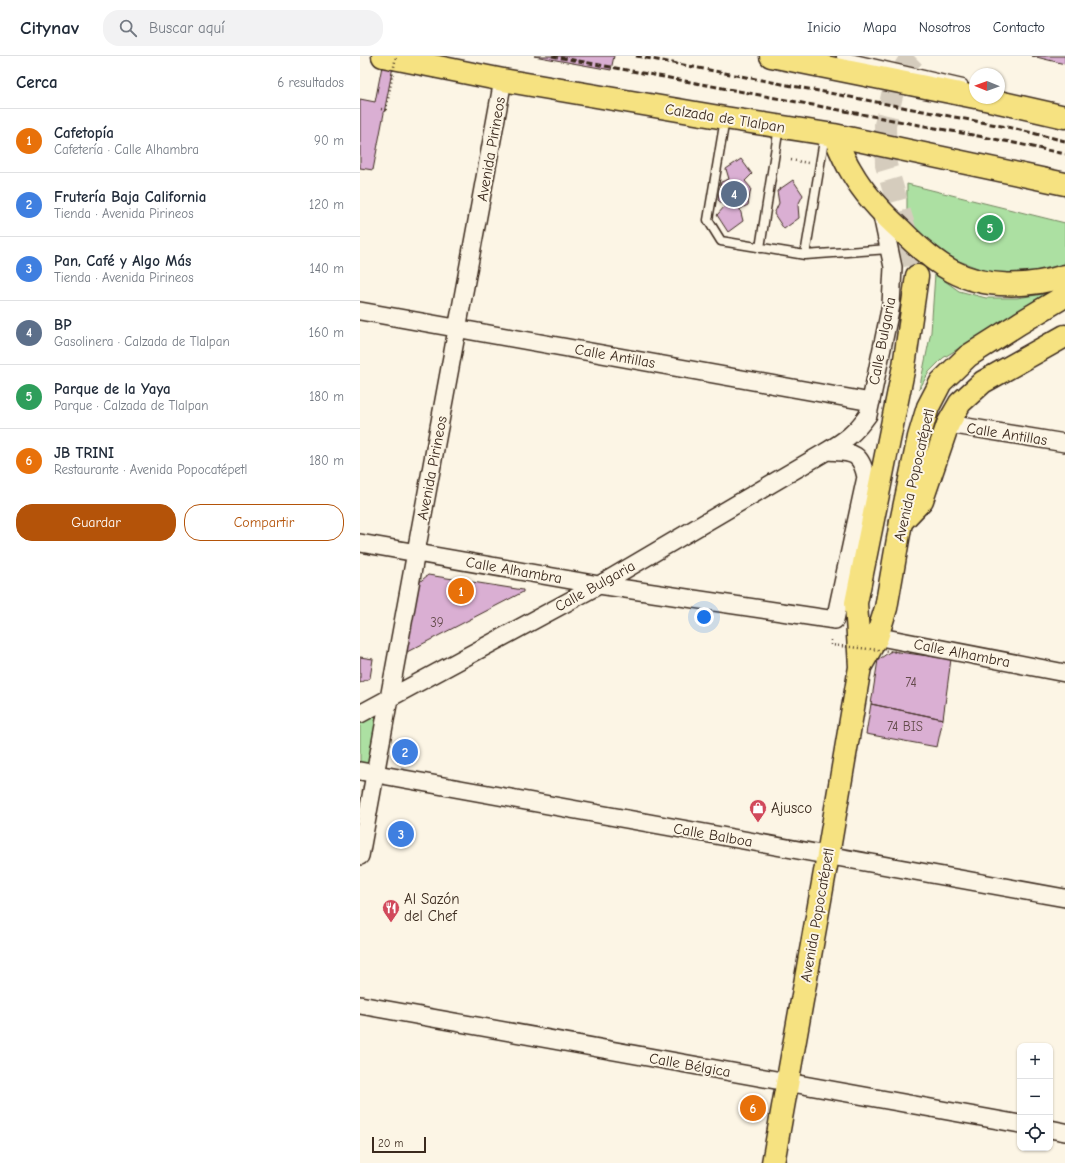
<!DOCTYPE html>
<html lang="es">
<meta charset="utf-8">
<style>
body{margin:0;font-family:"Comic Neue",sans-serif;background:#f2f2f3;color:#1f2937}
.controls{position:absolute;right:12px;bottom:12px;display:grid;overflow:hidden;border-radius:8px;box-shadow:0 1px 3px #0004}
.controls button{width:36px;height:36px;display:grid;place-items:center;padding:0;border:0;border-bottom:1px solid #e0e1e3;background:#fff;color:#1f2937;font:20px sans-serif}
.compass{position:absolute;left:609px;top:12px;width:36px;height:36px;border-radius:50%;background:#fff;box-shadow:0 1px 3px #0004;rotate:271deg}
.scale{position:absolute;left:12px;bottom:10px;width:54px;box-sizing:border-box;padding-left:4px;border:2px solid #3b2a1e;border-top:0;font-size:11px;line-height:14px;white-space:nowrap;color:#3b2a1e;-webkit-text-stroke:3px #fcf5e5;paint-order:stroke}
.you{position:absolute;left:344px;top:561px;width:14px;height:14px;margin:-10px;border:3px solid #fff;border-radius:50%;background:#1a73e8;box-shadow:0 0 0 6px #1a73e833}
.badge{display:grid;place-items:center;width:26px;height:26px;border-radius:50%;background:#b45309;color:#fff;font-size:13px;font-weight:700}
.pin{position:absolute;translate:-50% -50%;border:2px solid #fff;box-shadow:0 1px 4px #0006}
.list{margin:0;padding:0;list-style:none}
h2{display:flex;justify-content:space-between;align-items:center;height:52px;margin:0;padding:0 16px;font-size:17px}
h2 small{font-size:13px;font-weight:400;color:#747a83}
.list li{display:grid;grid-template-columns:26px 1fr auto;gap:12px;align-items:center;box-sizing:border-box;height:64px;padding:0 16px;border-top:1px solid #e0e1e3}
.list b{display:block;font-size:15px;white-space:nowrap}
.list p{margin:0;font-size:13px;white-space:nowrap;color:#747a83}
.list em{font-size:13px;font-style:normal;color:#747a83}
.actions{display:flex;gap:8px;padding:12px 16px}
.actions a{flex:1;padding:9px 0;border:1px solid #b45309;border-radius:16px;text-align:center;font-size:14px;color:#b45309}
.actions .main{background:#b45309;color:#fff}
.icon{flex:none;width:22px;height:22px;fill:none;stroke:currentColor;stroke-width:2;stroke-linecap:round;stroke-linejoin:round}
.map{position:relative;flex:none;width:705px;height:1107px;overflow:hidden}
header{display:flex;align-items:center;gap:24px;box-sizing:border-box;height:56px;padding:0 20px;background:#fff;border-bottom:1px solid #e0e1e3}
header strong{font-size:19px}
nav{display:flex;gap:22px;margin-inline-start:auto;font-size:14px}
.search{width:280px;height:36px;background:#f2f2f3;display:flex;align-items:center;gap:10px;box-sizing:border-box;padding:0 14px;border-radius:16px;color:#747a83;font-size:15px}
main{display:flex}
aside{flex:1;background:#fff}
.map>svg:first-child{display:block}
.green{fill:#ace0a2;stroke:#748560}
.building{fill:#daafd3;stroke:#3b2a1e}
.lines{fill:none;stroke-linecap:round;stroke-linejoin:round}
.primary-tunnel{stroke:#d5ccbd;stroke-width:22;stroke-dasharray:22 11;stroke-linecap:butt}
.lane-casing{stroke:#3b2a1e;stroke-width:11}
.street-casing{stroke:#3b2a1e;stroke-width:20}
.primary-casing{stroke:#3b2a1e;stroke-width:25}
.highway-casing{stroke:#3b2a1e;stroke-width:25}
.path{stroke:#3b2a1e;stroke-width:2.5;stroke-dasharray:1 3;stroke-linecap:butt}
.lane{stroke:#fcf5e5;stroke-width:8}
.street{stroke:#fcf5e5;stroke-width:17}
.primary{stroke:#f6e281;stroke-width:22}
.highway{stroke:#f6e281;stroke-width:22}
.rail{stroke:#3b2a1e;stroke-width:3;stroke-dasharray:6 3;stroke-linecap:butt}
.path-bridge{stroke:#3b2a1e;stroke-width:2.5;stroke-dasharray:1 3;stroke-linecap:butt}
.labels{text-anchor:middle;dominant-baseline:central;stroke-width:4;stroke-linejoin:round;paint-order:stroke}
.number-label{font-size:13px;fill:#634b4b}
.street-label{font-size:15px;fill:#3b2a1e;stroke:#fcf5e5}
.poi-label{font-size:15px;fill:#3b2a1e;stroke:#fcf5e5;text-anchor:start}
</style>
<header>
<strong>Citynav</strong>
<div class="search"><svg class="icon" aria-label="search" viewBox="0 0 24 24"><circle cx="10" cy="10" r="6"/><path d="M15 15l6 6"/></svg>Buscar aquí</div>
<nav><a>Inicio</a><a>Mapa</a><a>Nosotros</a><a>Contacto</a></nav>
</header>
<main>
<aside>
<h2>Cerca<small>6 resultados</small></h2>
<ul class="list">
<li><span class="badge" style="background:#e8710a">1</span><div><b>Cafetopía</b><p>Cafetería · Calle Alhambra</p></div><em>90 m</em></li>
<li><span class="badge" style="background:#3f7fe0">2</span><div><b>Frutería Baja California</b><p>Tienda · Avenida Pirineos</p></div><em>120 m</em></li>
<li><span class="badge" style="background:#3f7fe0">3</span><div><b>Pan, Café y Algo Más</b><p>Tienda · Avenida Pirineos</p></div><em>140 m</em></li>
<li><span class="badge" style="background:#5c6f8a">4</span><div><b>BP</b><p>Gasolinera · Calzada de Tlalpan</p></div><em>160 m</em></li>
<li><span class="badge" style="background:#2e9e5b">5</span><div><b>Parque de la Yaya</b><p>Parque · Calzada de Tlalpan</p></div><em>180 m</em></li>
<li><span class="badge" style="background:#e8710a">6</span><div><b>JB TRINI</b><p>Restaurante · Avenida Popocatépetl</p></div><em>180 m</em></li>
</ul>
<div class="actions"><a class="main">Guardar</a><a>Compartir</a></div>
</aside>
<div class="map">
<svg width="705" height="1107" viewBox="0 0 705 1107">
<rect width="100%" height="100%" fill="#fcf5e5"/>
<filter id="ink" filterUnits="userSpaceOnUse"><feTurbulence type="fractalNoise" baseFrequency=".025" numOctaves="2"/><feDisplacementMap in="SourceGraphic" scale="8" xChannelSelector="R" yChannelSelector="G"/><feConvolveMatrix kernelMatrix="1 2 1 2 8 2 1 2 1" color-interpolation-filters="sRGB"/></filter>
<g filter="url(#ink)">
<path class="green" d="M 547,128 L 705,167 L 705,208 L 684,217 L 656,219 L 628,216 L 594,203 L 559,177 L 547,163 Z
M 575,218 L 599,235 L 626,242 L 657,242 L 696,236 L 661,254 L 583,302 L 569,316 L 559,334 L 571,276 Z
M 29,643 L 13,717 L 0,715 L 0,658 Z"/>
<path class="building" d="M 24,0 L 35,0 L 13,114 L 0,112 L 0,43 L 15,46 Z
M 174,0 L 254,0 L 251,14 Z
M 672,0 L 705,0 L 705,8 Z
M 381,103 L 392,118 L 385,125 L 391,132 L 388,149 L 380,153 L 383,165 L 368,176 L 357,159 L 365,150 L 358,144 L 361,126 L 369,123 L 366,113 Z
M 433,124 L 443,139 L 438,149 L 439,162 L 424,173 L 414,158 L 419,147 L 417,135 Z
M 68,519 L 163,534 L 163,536 L 45,597 L 57,528 Z
M 531,595 L 591,603 L 583,663 L 511,648 L 518,604 Z
M 0,601 L 13,603 L 10,622 L 0,627 Z
M 511,648 L 583,663 L 577,691 L 506,678 Z"/>
<g class="lines">
<path class="primary-tunnel" d="M 554,0 L 548,6 L 535,27 L 525,69 L 526,109 L 549,186 L 557,220"/>
<defs>
<path id="lane" d="M 481,0 L 603,28
M 365,63 L 348,164 L 361,185 L 445,199 L 529,193
M 400,192 L 419,71
M 445,199 L 465,78"/>
<path id="street" d="M 0,255 L 511,346
M 588,368 L 705,387
M 0,487 L 239,529 L 475,564 L 506,421 C 500,394 491,397 467,395
M 505,578 L 705,617
M 0,658 L 239,529 L 467,395 C 486,384 495,377 508,359 L 531,249 L 533,211 L 521,155
M 0,715 L 705,842
M 0,800 L 143,24
M 0,949 L 660,1068
M 690,1073 L 705,1076"/>
<path id="primary" d="M 500,611 L 517,581 L 526,552 L 541,466 L 559,381 L 568,351 L 581,326 L 608,300 L 660,267 L 705,240
M 413,1107 L 468,799 L 500,611 L 496,547 L 544,310 L 557,220"/>
<path id="highway" d="M 23,0 L 143,24 L 365,62 L 474,79 L 705,128
M 411,0 L 615,41
M 621,42 L 705,61
M 474,79 C 479,91 484,104 491,115 C 504,138 523,158 542,175 C 557,190 573,205 592,215 C 625,233 670,231 705,220
M 541,466 L 562,444 L 588,368 L 600,347 L 623,326 L 705,280"/>
</defs>
<use href="#lane" class="lane-casing"/>
<use href="#street" class="street-casing"/>
<use href="#primary" class="primary-casing"/>
<use href="#highway" class="highway-casing"/>
<path class="path" d="M 21,53 L 26,54
M 431,104 L 448,107"/>
<use href="#lane" class="lane"/>
<use href="#street" class="street"/>
<use href="#primary" class="primary"/>
<use href="#highway" class="highway"/>
<path class="rail" d="M 192,0 L 650,86 L 705,98
M 276,0 L 652,72 L 705,85"/>
<path class="path-bridge" d="M 26,54 L 36,0
M 471,584 L 471,589 L 538,596"/>
</g>
</g>
<defs>
<symbol id="shop-pin" viewBox="-11 -11 22 30"><path d="M0 17L-7.5 6A9.5 9.5 0 1 1 7.5 6Z" fill="#d1495b" stroke="#fcf5e5"/><path d="M-5-2.5h2.3a2.7 3.5 0 0 1 5.4 0H5L5.5 6h-11ZM-1.5-2.5h3a1.5 2.3 0 0 0-3 0Z" fill="#fff"/></symbol>
<symbol id="restaurant-pin" viewBox="-11 -11 22 30"><path d="M0 17L-7.5 6A9.5 9.5 0 1 1 7.5 6Z" fill="#d1495b" stroke="#fcf5e5"/><path d="M-5-6h1v4h1v-4h1v4h1v-4h1v5L-1.5 .5V6h-2V.5L-5-1ZM5-6V6H3V1.5H1.5Q1.5-4 5-6Z" fill="#fff"/></symbol>
</defs>
<g fill-rule="evenodd">
<use href="#shop-pin" x="388" y="742" width="20" height="27"/>
<use href="#restaurant-pin" x="21" y="842" width="20" height="27"/>
</g>
<g class="labels">
<g class="number-label">
<text x="77" y="566">39</text>
<text x="551" y="626">74</text>
<text x="545" y="670">74 BIS</text>
</g>
<g class="street-label">
<text transform="translate(365 62) rotate(9)">Calzada de Tlalpan</text>
<text transform="translate(131 93) rotate(-80)">Avenida Pirineos</text>
<text transform="translate(522 285) rotate(-79)">Calle Bulgaria</text>
<text transform="translate(255 300) rotate(10)">Calle Antillas</text>
<text transform="translate(647 378) rotate(9)">Calle Antillas</text>
<text transform="translate(72 412) rotate(-79)">Avenida Pirineos</text>
<text transform="translate(554 419) rotate(-77)">Avenida Popocatépetl</text>
<text transform="translate(154 514) rotate(10)">Calle Alhambra</text>
<text transform="translate(235 530) rotate(-29)">Calle Bulgaria</text>
<text transform="translate(602 597) rotate(11)">Calle Alhambra</text>
<text transform="translate(353 779) rotate(10)">Calle Balboa</text>
<text transform="translate(457 859) rotate(-80)">Avenida Popocatépetl</text>
<text transform="translate(330 1009) rotate(10)">Calle Bélgica</text>
</g>
<g class="poi-label">
<text x="411" y="752">Ajusco</text>
<text x="44" y="843">Al Sazón<tspan x="44" dy="17">del Chef</tspan></text>
</g>
</g>
</svg>
<div class="controls">
<button>+</button>
<button>−</button>
<button><svg class="icon" aria-label="locate" viewBox="0 0 24 24"><circle cx="12" cy="12" r="6"/><path d="M12 2v4M12 18v4M2 12h4M18 12h4"/></svg></button>
</div>
<svg class="compass" viewBox="-18 -18 36 36"><path d="M0-13l5 13h-10z" fill="#e53935"/><path d="M0 13l5-13h-10z" fill="#747a83"/></svg>
<div class="scale">20 m</div>
<div class="you"></div>
<div class="pin badge" style="left:101px;top:535px;background:#e8710a">1</div>
<div class="pin badge" style="left:45px;top:696px;background:#3f7fe0">2</div>
<div class="pin badge" style="left:41px;top:778px;background:#3f7fe0">3</div>
<div class="pin badge" style="left:374px;top:138px;background:#5c6f8a">4</div>
<div class="pin badge" style="left:630px;top:172px;background:#2e9e5b">5</div>
<div class="pin badge" style="left:393px;top:1052px;background:#e8710a">6</div>
</div>
</main>
